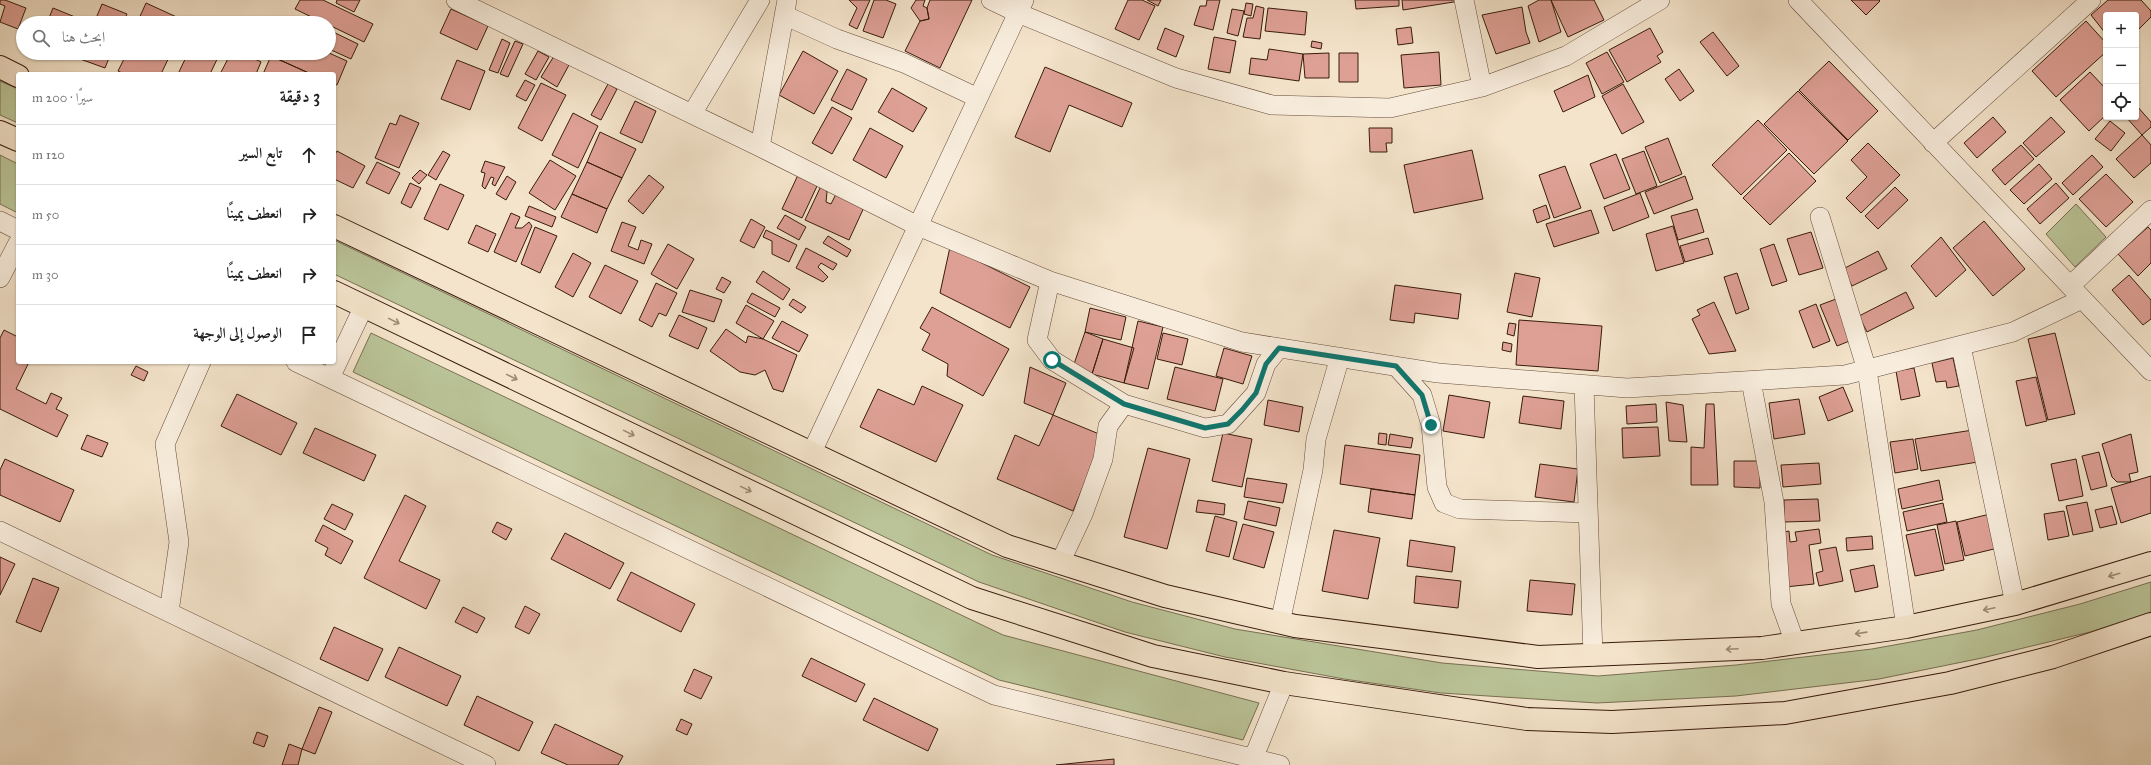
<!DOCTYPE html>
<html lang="ar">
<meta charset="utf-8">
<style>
body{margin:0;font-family:"IM FELL Great Primer",Amiri,serif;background:#f2f2f2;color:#222;direction:rtl}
.controls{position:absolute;right:12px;top:12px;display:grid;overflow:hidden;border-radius:4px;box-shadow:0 1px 3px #0004}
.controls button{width:36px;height:36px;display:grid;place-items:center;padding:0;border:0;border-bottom:1px solid #e0e0e0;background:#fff;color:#222;font:20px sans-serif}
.stop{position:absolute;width:12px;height:12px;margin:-9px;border:3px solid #0f766e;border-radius:50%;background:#fff}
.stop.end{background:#0f766e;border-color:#fff;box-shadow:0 1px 4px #0008}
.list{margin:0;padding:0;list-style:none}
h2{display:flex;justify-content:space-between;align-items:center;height:52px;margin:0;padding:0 16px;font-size:17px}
h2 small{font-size:13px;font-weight:400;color:#767676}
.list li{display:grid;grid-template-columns:26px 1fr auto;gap:12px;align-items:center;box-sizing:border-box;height:60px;padding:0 16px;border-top:1px solid #e0e0e0}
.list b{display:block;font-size:15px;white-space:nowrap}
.list em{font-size:13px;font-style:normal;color:#767676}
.icon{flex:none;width:22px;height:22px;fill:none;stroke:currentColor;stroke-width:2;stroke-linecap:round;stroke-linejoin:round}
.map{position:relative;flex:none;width:2151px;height:765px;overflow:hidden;direction:ltr}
.search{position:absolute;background:#fff;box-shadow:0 1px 3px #0004;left:16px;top:16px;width:320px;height:44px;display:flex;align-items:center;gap:10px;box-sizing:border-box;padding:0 14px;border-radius:22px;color:#767676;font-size:15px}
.panel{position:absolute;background:#fff;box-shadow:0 1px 3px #0004;left:16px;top:72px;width:320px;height:292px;border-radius:4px;direction:rtl}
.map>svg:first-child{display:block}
.green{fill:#bac498;stroke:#797052}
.building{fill:#dea095;stroke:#381b0d}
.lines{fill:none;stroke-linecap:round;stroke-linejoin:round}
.minor-casing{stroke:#674d3c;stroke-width:20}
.major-casing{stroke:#381b0d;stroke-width:24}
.minor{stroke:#f8eddd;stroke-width:19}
.major{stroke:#f4e4cb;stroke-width:22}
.oneway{stroke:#9f8a76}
.route{stroke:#0f766e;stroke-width:5}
</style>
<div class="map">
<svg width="2151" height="765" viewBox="0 0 2151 765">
<rect width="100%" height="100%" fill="#f4e4cb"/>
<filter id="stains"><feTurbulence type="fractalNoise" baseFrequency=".005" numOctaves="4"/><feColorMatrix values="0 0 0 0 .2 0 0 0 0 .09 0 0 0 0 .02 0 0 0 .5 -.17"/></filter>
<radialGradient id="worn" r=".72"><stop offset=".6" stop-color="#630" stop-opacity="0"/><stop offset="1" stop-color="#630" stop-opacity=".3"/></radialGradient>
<path class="green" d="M 0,81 L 18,89 L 18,123 L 0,115 Z
M 0,155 L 18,164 L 18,213 L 0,204 Z
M 2076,204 L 2106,237 L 2075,267 L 2046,234 Z
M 334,240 L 992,555 L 1132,602 L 1235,629 L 1442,663 L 1598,676 L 1736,665 L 1872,649 L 1977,630 L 2080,604 L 2151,582 L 2151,612 L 2090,632 L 1982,658 L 1879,679 L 1736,696 L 1597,703 L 1441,693 L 1344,679 L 1225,657 L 1125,632 L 979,582 L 334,274 Z
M 371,333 L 1003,635 L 1259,703 L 1243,740 L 999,680 L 353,372 Z"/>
<path class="building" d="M 0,0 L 5,0 L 26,8 L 18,29 L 0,22 L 5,6 L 0,4 Z
M 300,0 L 323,0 L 373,24 L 364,42 L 329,25 L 329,23 L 324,23 L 295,9 Z
M 337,0 L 360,0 L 354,12 L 336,3 Z
M 849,0 L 870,0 L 857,29 L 849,25 L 857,8 Z
M 874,0 L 886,0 L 896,4 L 883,38 L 863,31 Z
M 916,0 L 925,0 L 923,6 L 927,8 L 929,19 L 920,21 L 911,8 Z
M 930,0 L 972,0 L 940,68 L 905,51 L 920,21 L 929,19 L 927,8 Z
M 1128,0 L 1142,0 L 1155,6 L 1139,40 L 1115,29 Z
M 1147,0 L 1161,0 L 1158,6 Z
M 1207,0 L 1220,0 L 1213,30 L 1194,25 L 1200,6 L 1206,6 Z
M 1355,0 L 1399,0 L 1399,6 L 1356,9 Z
M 1402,0 L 1460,0 L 1460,1 L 1403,10 Z
M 1539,0 L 1551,0 L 1561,32 L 1539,42 L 1528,6 Z
M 1551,0 L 1594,0 L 1604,20 L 1568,37 Z
M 1851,0 L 1879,0 L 1880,1 L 1866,15 Z
M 2108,0 L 2141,0 L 2151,11 L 2151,17 L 2136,32 L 2136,15 L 2106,15 L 2106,34 L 2091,15 Z
M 146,3 L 181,19 L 179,23 L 137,23 Z
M 1246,3 L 1253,4 L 1251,16 L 1244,14 Z
M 102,4 L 127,14 L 123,23 L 94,23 Z
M 1256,6 L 1264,8 L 1260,39 L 1243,37 L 1247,18 L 1253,18 Z
M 1522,7 L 1526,32 L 1530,43 L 1496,54 L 1482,15 Z
M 53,8 L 75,17 L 73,23 L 47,23 Z
M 1268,8 L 1307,12 L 1305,35 L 1265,31 Z
M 451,9 L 488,26 L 477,50 L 440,33 Z
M 1232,9 L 1244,11 L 1238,36 L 1227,33 Z
M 2086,21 L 2106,43 L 2106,52 L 2056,97 L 2032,71 Z
M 1411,27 L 1413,43 L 1398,45 L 1396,29 Z
M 1165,28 L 1184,36 L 1176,57 L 1157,49 Z
M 1650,28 L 1663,52 L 1657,56 L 1661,62 L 1627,82 L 1609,50 Z
M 329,30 L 358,44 L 351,59 L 329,49 Z
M 1713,32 L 1739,66 L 1727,76 L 1700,42 Z
M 1214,37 L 1236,41 L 1230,73 L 1208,69 Z
M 502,39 L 510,43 L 498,73 L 489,70 Z
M 515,41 L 523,44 L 508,77 L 500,74 Z
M 1312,41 L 1322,43 L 1321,49 L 1311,47 Z
M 1269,49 L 1303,54 L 1299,81 L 1249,74 L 1251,58 L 1267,60 Z
M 538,51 L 549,57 L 536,80 L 525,74 Z
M 803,51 L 838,71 L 814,114 L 779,95 Z
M 1439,52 L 1441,85 L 1404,88 L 1401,55 Z
M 1607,52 L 1624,82 L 1602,94 L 1586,63 Z
M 82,53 L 111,53 L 105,68 L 80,59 Z
M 127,53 L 171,53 L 161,74 L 124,74 L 118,71 Z
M 188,53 L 220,53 L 210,74 L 178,74 Z
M 231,53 L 243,53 L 261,62 L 256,74 L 220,74 Z
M 272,53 L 329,53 L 347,61 L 337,85 L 334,84 L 334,74 L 311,74 L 271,56 Z
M 1329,53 L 1329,78 L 1305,78 L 1303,54 Z
M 1339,53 L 1358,53 L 1358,82 L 1339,82 Z
M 271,56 L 311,74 L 263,74 Z
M 554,56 L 569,65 L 557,87 L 541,77 Z
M 457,60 L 485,71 L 470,110 L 441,99 Z
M 1829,61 L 1878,111 L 1848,140 L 1799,90 Z
M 1045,67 L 1132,103 L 1122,127 L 1069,105 L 1050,152 L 1015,137 Z
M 847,69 L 867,79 L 852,110 L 831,100 Z
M 1679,69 L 1694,91 L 1680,101 L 1665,79 Z
M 2090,72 L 2106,89 L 2106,115 L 2089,131 L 2060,100 Z
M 1588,75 L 1595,97 L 1563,112 L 1554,91 Z
M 525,80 L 535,85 L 526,101 L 516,96 Z
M 541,83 L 566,95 L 542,141 L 518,128 Z
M 608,84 L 617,89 L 601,120 L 591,115 Z
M 1623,84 L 1644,122 L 1622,134 L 1602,96 Z
M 892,88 L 927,108 L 913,132 L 878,112 Z
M 1798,91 L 1848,141 L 1814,174 L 1764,124 Z
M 635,101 L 656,111 L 642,143 L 620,133 Z
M 2136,105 L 2151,122 L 2151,127 L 2142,135 L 2126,117 L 2136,117 Z
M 832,107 L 852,118 L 832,154 L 812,143 Z
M 573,113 L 598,126 L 578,168 L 552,155 Z
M 400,115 L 419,123 L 399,168 L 375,158 L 390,123 L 396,125 Z
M 1993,117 L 2006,132 L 1977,158 L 1964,143 Z
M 2051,117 L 2065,132 L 2036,157 L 2023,143 Z
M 1758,120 L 1787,150 L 1741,195 L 1712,165 Z
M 2110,121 L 2125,133 L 2111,151 L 2095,139 Z
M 870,128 L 903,146 L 886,178 L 853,160 Z
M 1369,128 L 1392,128 L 1392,143 L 1386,143 L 1387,152 L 1370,152 Z
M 600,132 L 636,149 L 622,178 L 587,162 Z
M 2142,135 L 2151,145 L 2151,163 L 2134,178 L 2116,159 Z
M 1668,138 L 1682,174 L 1660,183 L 1645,147 Z
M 1868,143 L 1900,175 L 1861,213 L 1846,198 L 1867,177 L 1851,160 Z
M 2021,145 L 2034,159 L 2005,185 L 1992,170 Z
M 1472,150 L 1483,199 L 1414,213 L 1404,165 Z
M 337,151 L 365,166 L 353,188 L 334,179 L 334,156 Z
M 443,151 L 450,155 L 436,180 L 428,175 Z
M 1644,151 L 1657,186 L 1636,194 L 1622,159 Z
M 1789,153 L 1816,181 L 1770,225 L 1743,198 Z
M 1616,154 L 1630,189 L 1604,199 L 1590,164 Z
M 2092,155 L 2103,167 L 2073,195 L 2062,183 Z
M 550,160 L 576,176 L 555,210 L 529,193 Z
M 485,161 L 505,167 L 495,186 L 492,184 L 494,178 L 491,177 L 485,189 L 482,186 L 485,173 L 481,172 Z
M 377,162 L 400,173 L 389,194 L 366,183 Z
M 587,162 L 622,178 L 607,209 L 572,194 Z
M 2039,164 L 2052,179 L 2024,204 L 2010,190 Z
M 1565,166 L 1581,208 L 1554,218 L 1539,175 Z
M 420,170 L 427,175 L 419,184 L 412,178 Z
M 2106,174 L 2133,202 L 2106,227 L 2079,199 Z
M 649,175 L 664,187 L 643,214 L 628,201 Z
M 798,175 L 818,184 L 802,218 L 782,209 Z
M 507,176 L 516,182 L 506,200 L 496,194 Z
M 1685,176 L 1693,199 L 1654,214 L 1645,192 Z
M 410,183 L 421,188 L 411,208 L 401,203 Z
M 2056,183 L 2069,198 L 2040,224 L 2027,209 Z
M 440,184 L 464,195 L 448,230 L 424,219 Z
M 821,186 L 827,192 L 826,202 L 831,204 L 838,190 L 866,203 L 849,240 L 805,220 Z
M 1895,187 L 1908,200 L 1878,229 L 1865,216 Z
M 1640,193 L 1649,217 L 1613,231 L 1604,207 Z
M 572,194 L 607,209 L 597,233 L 561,217 Z
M 1546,205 L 1550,218 L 1537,223 L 1533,210 Z
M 529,206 L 556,217 L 552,227 L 525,216 Z
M 1697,209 L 1704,232 L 1678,240 L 1671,216 Z
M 1591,210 L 1599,233 L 1554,247 L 1546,224 Z
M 511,213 L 520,217 L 515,228 L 522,228 L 529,222 L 532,226 L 516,262 L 494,252 Z
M 785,215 L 806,227 L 799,240 L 777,228 Z
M 751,219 L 765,227 L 754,248 L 740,241 Z
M 1984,221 L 2025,269 L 1993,296 L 1953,248 Z
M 622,222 L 636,227 L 628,246 L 638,250 L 641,240 L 652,244 L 644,264 L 611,251 Z
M 476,225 L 496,234 L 488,252 L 468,243 Z
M 1673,226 L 1684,263 L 1656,271 L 1646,234 Z
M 535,227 L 557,236 L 540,273 L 521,264 Z
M 2148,227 L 2151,230 L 2151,263 L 2138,276 L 2118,254 Z
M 766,230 L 797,245 L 789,262 L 772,254 L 772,241 L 763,237 Z
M 1811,232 L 1823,268 L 1799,275 L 1787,239 Z
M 828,236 L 851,250 L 847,257 L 823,243 Z
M 1941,237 L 1966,270 L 1936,297 L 1911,266 Z
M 1708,238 L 1713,254 L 1685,262 L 1680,246 Z
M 668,244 L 694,259 L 677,289 L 651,274 Z
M 1774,244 L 1787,281 L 1772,286 L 1760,249 Z
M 950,247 L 1030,287 L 1010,328 L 940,293 Z
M 806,248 L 837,264 L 833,270 L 821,263 L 818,267 L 828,277 L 823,282 L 796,268 Z
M 1878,251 L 1887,269 L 1852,286 L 1843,269 Z
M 573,253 L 591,263 L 573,297 L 555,287 Z
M 605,265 L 638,281 L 621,314 L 589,297 Z
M 763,271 L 790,289 L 783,300 L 756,282 Z
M 1515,273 L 1540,278 L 1532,317 L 1507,312 Z
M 1737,273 L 1749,309 L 1736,314 L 1724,277 Z
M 2129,275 L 2151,300 L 2151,319 L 2143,325 L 2112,290 Z
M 722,277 L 731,282 L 724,293 L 716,289 Z
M 656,283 L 677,293 L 666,316 L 659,313 L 652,327 L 639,320 Z
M 1395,285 L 1461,294 L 1458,319 L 1415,313 L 1414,323 L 1390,320 Z
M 690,290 L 722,300 L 714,322 L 682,312 Z
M 1906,292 L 1914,308 L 1867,332 L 1859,316 Z
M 752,293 L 780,308 L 775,317 L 747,302 Z
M 793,299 L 806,307 L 801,313 L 789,305 Z
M 1836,299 L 1852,340 L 1837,346 L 1820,305 Z
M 1714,302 L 1736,351 L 1709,354 L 1692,319 L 1700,315 L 1697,310 Z
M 1816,304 L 1830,341 L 1813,348 L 1799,311 Z
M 746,305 L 774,321 L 763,339 L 736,323 Z
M 932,307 L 1009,349 L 983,396 L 947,376 L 948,364 L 922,350 L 930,334 L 920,328 Z
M 1090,308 L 1126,317 L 1121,340 L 1085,332 Z
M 679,315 L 707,328 L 698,349 L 669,336 Z
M 1519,320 L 1602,326 L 1598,371 L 1516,365 Z
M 782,321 L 808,335 L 799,352 L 772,338 Z
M 1138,321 L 1163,327 L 1148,389 L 1124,383 Z
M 1509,323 L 1516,324 L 1514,336 L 1507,334 Z
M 726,329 L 746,343 L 748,336 L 763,339 L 797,355 L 783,392 L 773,389 L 765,370 L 755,375 L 740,372 L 710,351 Z
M 4,330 L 18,337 L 18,362 L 29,362 L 16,389 L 46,404 L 51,393 L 62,398 L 56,409 L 68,415 L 57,437 L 0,409 L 0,338 Z
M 1085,332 L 1103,339 L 1092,374 L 1073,367 Z
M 1163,333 L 1188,339 L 1182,365 L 1157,359 Z
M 2055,333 L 2075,414 L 2048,420 L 2028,339 Z
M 1103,339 L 1134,348 L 1124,383 L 1092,374 Z
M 1503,342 L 1512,344 L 1511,352 L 1502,350 Z
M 1224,348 L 1252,356 L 1243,384 L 1216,376 Z
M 1953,358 L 1959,386 L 1947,388 L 1946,381 L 1936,382 L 1932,363 Z
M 136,366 L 148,372 L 144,381 L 131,375 Z
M 1030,367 L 1066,383 L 1053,415 L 1024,403 Z
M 1175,367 L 1223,379 L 1215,411 L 1167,399 Z
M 1914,368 L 1920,396 L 1901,400 L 1896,371 Z
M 2036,377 L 2047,421 L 2026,426 L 2016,381 Z
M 922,386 L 963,405 L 936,462 L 860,427 L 878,389 L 914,405 Z
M 1843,387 L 1853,411 L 1828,421 L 1819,397 Z
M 237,394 L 297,423 L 281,455 L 221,426 Z
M 1449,395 L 1490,402 L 1484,438 L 1443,431 Z
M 1523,396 L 1564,401 L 1561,429 L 1519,423 Z
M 1799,399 L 1805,434 L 1774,439 L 1769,403 Z
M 1268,400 L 1303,407 L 1299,432 L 1264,425 Z
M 1666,402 L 1683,405 L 1687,442 L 1669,441 Z
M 1656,404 L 1657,422 L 1627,424 L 1626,406 Z
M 1706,404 L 1714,404 L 1718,485 L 1691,485 L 1691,447 L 1704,448 Z
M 1053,415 L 1104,436 L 1073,511 L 997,479 L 1015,435 L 1039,446 Z
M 1658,427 L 1660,456 L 1623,458 L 1622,428 Z
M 315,428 L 376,455 L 364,481 L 303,453 Z
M 1973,430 L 1978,462 L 1921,471 L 1915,439 Z
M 1223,433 L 1252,439 L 1242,487 L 1212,481 Z
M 1379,433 L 1387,434 L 1386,445 L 1378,444 Z
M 1390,434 L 1413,438 L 1411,448 L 1388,445 Z
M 2131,434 L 2138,472 L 2129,474 L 2131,482 L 2117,482 L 2112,477 L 2102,444 Z
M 87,435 L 108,443 L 102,457 L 81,449 Z
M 1913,439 L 1918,469 L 1895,473 L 1890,442 Z
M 1345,445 L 1420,455 L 1415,495 L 1340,484 Z
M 1148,448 L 1190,459 L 1167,549 L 1124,537 Z
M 2099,452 L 2107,486 L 2091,490 L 2082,456 Z
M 5,459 L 74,490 L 60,522 L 0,495 L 0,470 Z
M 2076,459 L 2083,496 L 2059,501 L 2051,464 Z
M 1734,461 L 1760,461 L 1760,488 L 1734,487 Z
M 1819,463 L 1821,484 L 1783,487 L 1781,465 Z
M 1540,464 L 1578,469 L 1574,502 L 1535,497 Z
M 2151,476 L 2151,513 L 2121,523 L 2111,488 Z
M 1247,478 L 1287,484 L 1283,503 L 1244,497 Z
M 1939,480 L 1943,500 L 1902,509 L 1898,489 Z
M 1371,489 L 1415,495 L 1412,519 L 1368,512 Z
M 405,495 L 426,506 L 399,561 L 440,580 L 426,609 L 364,578 Z
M 1818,499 L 1820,521 L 1784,522 L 1784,500 Z
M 1198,500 L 1225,504 L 1224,515 L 1196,512 Z
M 1248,501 L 1280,508 L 1276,526 L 1244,519 Z
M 2087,502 L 2093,531 L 2073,535 L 2066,506 Z
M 1943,503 L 1947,522 L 1907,531 L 1903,512 Z
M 332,504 L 353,514 L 345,530 L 324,519 Z
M 2112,506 L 2117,524 L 2100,528 L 2095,510 Z
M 2064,511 L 2069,536 L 2048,540 L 2044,514 Z
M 1990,514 L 1998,548 L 1965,556 L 1957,522 Z
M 1215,516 L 1237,522 L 1229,557 L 1206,551 Z
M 1956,521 L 1964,560 L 1945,564 L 1937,525 Z
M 497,522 L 512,529 L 506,540 L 492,532 Z
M 1243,524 L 1274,532 L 1264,568 L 1233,559 Z
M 323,525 L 353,541 L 341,564 L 325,555 L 328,548 L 315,541 Z
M 1819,529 L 1821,543 L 1809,545 L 1814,584 L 1785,587 L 1779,533 L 1789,531 L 1790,542 L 1797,541 L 1795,532 Z
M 1935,529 L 1944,570 L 1915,576 L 1906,535 Z
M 1334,530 L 1380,538 L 1368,599 L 1322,591 Z
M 565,533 L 624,563 L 610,589 L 551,559 Z
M 1872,536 L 1873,549 L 1847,551 L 1846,538 Z
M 1410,540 L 1455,547 L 1452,572 L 1407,566 Z
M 1836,547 L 1843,581 L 1819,586 L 1816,573 L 1823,571 L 1819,550 Z
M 0,557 L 15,564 L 0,595 Z
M 1874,565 L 1878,587 L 1855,592 L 1850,570 Z
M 631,572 L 695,604 L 681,632 L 617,600 Z
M 1416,576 L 1461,581 L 1458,608 L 1414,603 Z
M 33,578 L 59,588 L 41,632 L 16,622 Z
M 1530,580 L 1575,584 L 1572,615 L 1527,611 Z
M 525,606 L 540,614 L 529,634 L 515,627 Z
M 463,607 L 485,618 L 477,633 L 455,622 Z
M 334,627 L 383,649 L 368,681 L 320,659 Z
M 399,647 L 461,676 L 447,706 L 385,677 Z
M 811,658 L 865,684 L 856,702 L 802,676 Z
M 694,669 L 712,677 L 701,699 L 684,691 Z
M 477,696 L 533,722 L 519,751 L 464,725 Z
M 874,698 L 938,729 L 928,751 L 863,720 Z
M 319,707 L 332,712 L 315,754 L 302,749 Z
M 681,719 L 692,724 L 687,735 L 676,730 Z
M 555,724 L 623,756 L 618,765 L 568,765 L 541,753 Z
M 257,732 L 268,736 L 264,747 L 253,743 Z
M 289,744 L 302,749 L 298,765 L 282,765 Z
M 1114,759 L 1114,765 L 1056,765 Z"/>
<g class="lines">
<defs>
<path id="minor" d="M 456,0 L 760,147 L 918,226 L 1050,281 L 1242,342 L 1438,373 L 1627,388 L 1845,375 L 2013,332 L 2082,299
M 991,0 L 1018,13 L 1176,78 L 1272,105 L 1390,108 L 1482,87 L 1566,56 L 1660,0
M 1464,0 L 1482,87
M 1798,0 L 2151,371
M 784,15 L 837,39 L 904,63 L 978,98
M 692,114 L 760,0
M 1933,143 L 2091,0
M 760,147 L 787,0
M 1820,217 L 1867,370 L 1906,627
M 0,221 L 18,230
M 0,278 L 18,243
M 1050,281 L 1037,340 L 1052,360 L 1124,404
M 2070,286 L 2151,210
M 1961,346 L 2015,604
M 296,362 L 994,695 L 1280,765
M 1396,366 L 1422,395 L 1431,425 L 1437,487 L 1444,503 L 1460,509 L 1588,513
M 330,378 L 364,306
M 1751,381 L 1774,502 L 1781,604 L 1795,643
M 1584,385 L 1593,656
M 811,454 L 1024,0
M 0,531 L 486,765
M 1060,563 L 1083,514 L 1103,459 L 1108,426 L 1124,404 L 1205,428 L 1228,424 L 1256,393 L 1266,364 L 1279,348
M 169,612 L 179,542 L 165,444 L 201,362
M 1280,623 L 1313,470 L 1316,439 L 1340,357
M 1253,759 L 1284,683"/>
<path id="major" d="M 0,67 L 18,76
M 0,132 L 18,140
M 334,226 L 1007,546 L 1165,596 L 1295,626 L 1538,657 L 1762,648 L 1906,627 L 2015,604 L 2151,563
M 334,292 L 972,598 L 1153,656 L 1284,683 L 1527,719 L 1612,722 L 1785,713 L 1950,683 L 2053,657 L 2151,624"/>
</defs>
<use href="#minor" class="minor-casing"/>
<use href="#major" class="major-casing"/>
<use href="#minor" class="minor"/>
<use href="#major" class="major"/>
</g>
<defs><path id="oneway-shaft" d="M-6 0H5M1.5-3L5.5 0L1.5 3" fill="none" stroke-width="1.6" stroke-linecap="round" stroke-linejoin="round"/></defs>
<g class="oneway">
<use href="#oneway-shaft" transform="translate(394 321) rotate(26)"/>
<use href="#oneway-shaft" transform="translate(512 377) rotate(26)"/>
<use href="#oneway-shaft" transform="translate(629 433) rotate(26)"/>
<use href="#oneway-shaft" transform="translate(746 489) rotate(26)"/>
<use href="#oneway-shaft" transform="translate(2114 575) rotate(164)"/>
<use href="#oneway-shaft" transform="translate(1989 609) rotate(168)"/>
<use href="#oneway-shaft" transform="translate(1861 633) rotate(172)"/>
<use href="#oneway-shaft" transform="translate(1732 649) rotate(177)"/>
</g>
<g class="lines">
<path class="route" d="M 1052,360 L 1124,404 L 1205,428 L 1228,424 L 1242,410 L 1256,393 L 1266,364 L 1279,348 L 1396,366 L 1422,395 L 1431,425"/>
</g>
<rect width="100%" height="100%" filter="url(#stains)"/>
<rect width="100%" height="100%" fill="url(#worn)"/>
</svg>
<div class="controls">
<button>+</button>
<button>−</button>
<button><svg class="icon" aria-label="locate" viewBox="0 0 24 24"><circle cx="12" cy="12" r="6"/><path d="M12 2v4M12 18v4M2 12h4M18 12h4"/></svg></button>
</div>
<div class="stop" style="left:1052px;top:360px"></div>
<div class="stop end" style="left:1431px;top:425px"></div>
<div class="search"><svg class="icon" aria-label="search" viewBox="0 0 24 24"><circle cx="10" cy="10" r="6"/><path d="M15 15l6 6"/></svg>ابحث هنا</div>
<section class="panel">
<h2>3 دقيقة<small>سيرًا · 200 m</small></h2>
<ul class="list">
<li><svg class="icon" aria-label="ahead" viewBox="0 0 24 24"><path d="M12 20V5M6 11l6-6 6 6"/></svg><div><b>تابع السير</b></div><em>120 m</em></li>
<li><svg class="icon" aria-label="right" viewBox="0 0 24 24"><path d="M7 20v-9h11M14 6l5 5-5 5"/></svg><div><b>انعطف يمينًا</b></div><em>50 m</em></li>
<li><svg class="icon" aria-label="right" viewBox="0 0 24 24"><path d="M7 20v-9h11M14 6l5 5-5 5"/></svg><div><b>انعطف يمينًا</b></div><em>30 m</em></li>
<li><svg class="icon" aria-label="arrive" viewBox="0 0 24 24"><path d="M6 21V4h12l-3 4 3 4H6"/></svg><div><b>الوصول إلى الوجهة</b></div></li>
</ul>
</section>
</div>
